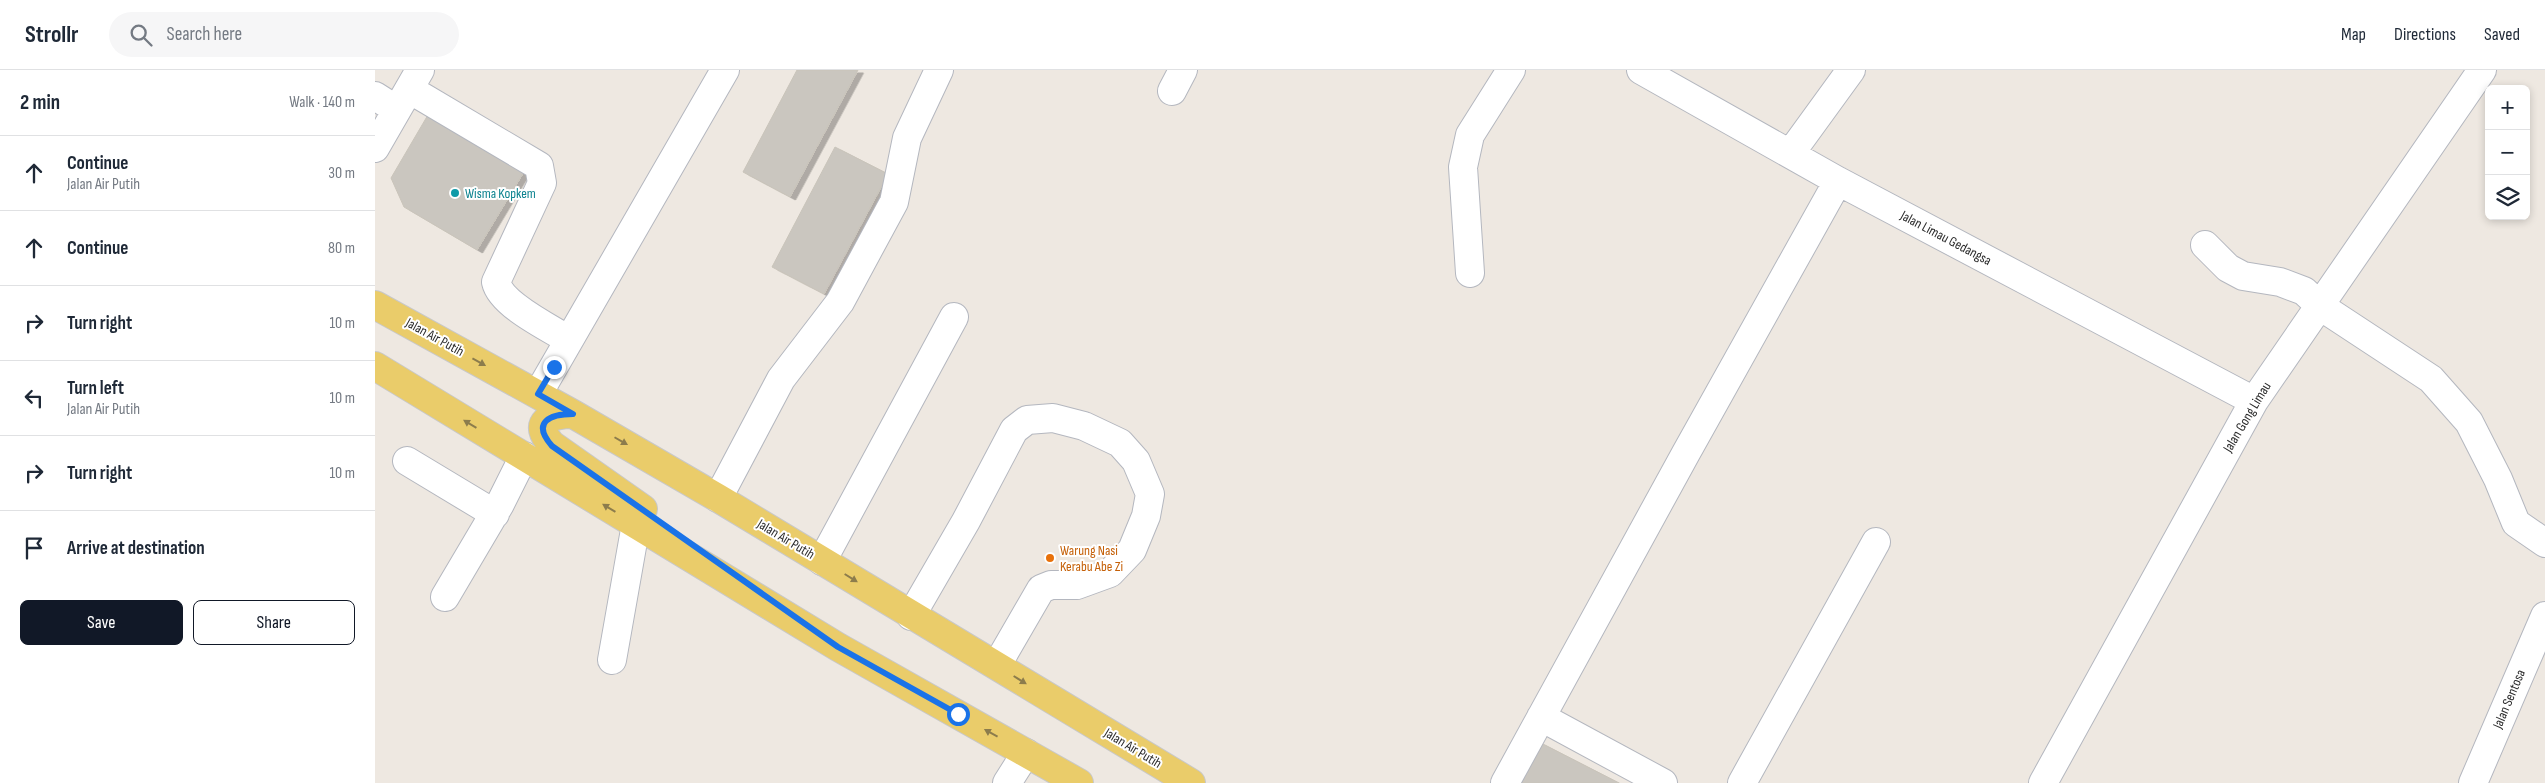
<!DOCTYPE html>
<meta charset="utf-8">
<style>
body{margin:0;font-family:"Sofia Sans Condensed",sans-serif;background:#f6f6f7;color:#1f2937}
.controls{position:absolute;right:15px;top:15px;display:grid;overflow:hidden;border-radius:8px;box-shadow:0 2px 8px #0003}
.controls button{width:45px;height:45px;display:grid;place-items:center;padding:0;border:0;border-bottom:1px solid #e0e1e3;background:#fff;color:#1f2937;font:25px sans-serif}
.stop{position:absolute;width:15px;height:15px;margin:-11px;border:4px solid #1a73e8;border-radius:50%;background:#fff}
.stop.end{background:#1a73e8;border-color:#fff;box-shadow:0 1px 5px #0008}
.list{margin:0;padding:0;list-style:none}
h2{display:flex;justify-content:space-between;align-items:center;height:65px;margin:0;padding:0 20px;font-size:21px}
h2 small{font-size:16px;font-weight:400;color:#747a83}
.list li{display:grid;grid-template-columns:32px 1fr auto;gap:15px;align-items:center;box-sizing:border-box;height:75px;padding:0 20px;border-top:1px solid #e0e1e3}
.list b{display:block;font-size:19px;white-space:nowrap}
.list p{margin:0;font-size:16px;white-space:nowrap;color:#747a83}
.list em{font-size:16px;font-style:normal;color:#747a83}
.actions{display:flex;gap:10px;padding:15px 20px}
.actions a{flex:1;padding:11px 0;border:1px solid #111827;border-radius:8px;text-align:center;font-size:18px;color:#111827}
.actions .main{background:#111827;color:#fff}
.icon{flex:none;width:28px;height:28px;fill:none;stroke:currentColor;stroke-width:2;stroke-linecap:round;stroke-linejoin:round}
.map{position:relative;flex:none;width:2170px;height:713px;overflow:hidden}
header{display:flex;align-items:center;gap:30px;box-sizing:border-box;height:70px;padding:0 25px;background:#fff;border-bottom:1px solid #e0e1e3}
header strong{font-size:24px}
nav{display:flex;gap:28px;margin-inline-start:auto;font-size:18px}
.search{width:350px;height:45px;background:#f6f6f7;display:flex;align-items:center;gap:12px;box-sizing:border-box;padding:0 18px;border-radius:28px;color:#747a83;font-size:19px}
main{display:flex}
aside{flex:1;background:#fff}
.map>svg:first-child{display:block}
.building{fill:#cac6bf;stroke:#c9c4ba;filter:url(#shadow)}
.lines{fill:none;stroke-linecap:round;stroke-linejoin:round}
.minor-casing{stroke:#b4b7bf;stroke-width:30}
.major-casing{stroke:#c8c8c8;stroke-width:30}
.minor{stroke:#fff;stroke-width:28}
.major{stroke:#eacc6a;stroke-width:28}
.oneway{fill:#8c7c4c}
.route{stroke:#1a73e8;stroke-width:6}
.culture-dot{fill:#0f9aa8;stroke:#fff;stroke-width:2}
.food-dot{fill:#e8710a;stroke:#fff;stroke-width:2}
.labels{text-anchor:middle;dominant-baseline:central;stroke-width:4;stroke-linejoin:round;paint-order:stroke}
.culture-label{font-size:14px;fill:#0d838f;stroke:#fff;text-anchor:start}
.street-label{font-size:14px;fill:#2d2d2d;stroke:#fff}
.food-label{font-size:14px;fill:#c56008;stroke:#fff;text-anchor:start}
</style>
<header>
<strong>Strollr</strong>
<div class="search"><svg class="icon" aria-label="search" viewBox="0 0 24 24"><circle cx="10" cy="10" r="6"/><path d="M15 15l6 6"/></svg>Search here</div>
<nav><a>Map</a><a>Directions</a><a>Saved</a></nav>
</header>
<main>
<aside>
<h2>2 min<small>Walk · 140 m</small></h2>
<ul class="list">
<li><svg class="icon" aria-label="ahead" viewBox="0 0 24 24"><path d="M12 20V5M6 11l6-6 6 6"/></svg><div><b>Continue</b><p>Jalan Air Putih</p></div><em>30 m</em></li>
<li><svg class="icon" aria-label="ahead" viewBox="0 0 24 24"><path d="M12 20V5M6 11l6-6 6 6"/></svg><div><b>Continue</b></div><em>80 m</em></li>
<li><svg class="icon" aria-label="right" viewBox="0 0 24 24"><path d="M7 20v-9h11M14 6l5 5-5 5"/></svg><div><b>Turn right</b></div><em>10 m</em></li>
<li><svg class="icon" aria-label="left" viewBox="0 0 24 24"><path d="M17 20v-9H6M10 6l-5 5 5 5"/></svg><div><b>Turn left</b><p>Jalan Air Putih</p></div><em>10 m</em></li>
<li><svg class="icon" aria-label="right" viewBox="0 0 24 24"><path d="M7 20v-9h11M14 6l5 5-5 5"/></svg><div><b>Turn right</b></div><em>10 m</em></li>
<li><svg class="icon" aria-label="arrive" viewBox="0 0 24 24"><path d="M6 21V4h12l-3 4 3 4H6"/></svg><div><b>Arrive at destination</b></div></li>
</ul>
<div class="actions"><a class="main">Save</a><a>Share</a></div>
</aside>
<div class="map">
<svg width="2170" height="713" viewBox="0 0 2170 713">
<defs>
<filter id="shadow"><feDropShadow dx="5.5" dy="3" stdDeviation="0" flood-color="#0004"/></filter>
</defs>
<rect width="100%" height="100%" fill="#eee8e1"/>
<path class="building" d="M 422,0 L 483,0 L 415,127 L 368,102 Z
M 57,38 L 153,95 L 102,180 L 29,137 L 16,108 Z
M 460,77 L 513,104 L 449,224 L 397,197 Z
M 1164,672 L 1244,713 L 1141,713 Z"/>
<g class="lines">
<defs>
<path id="minor" d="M 1266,0 L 1463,111 L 1879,331
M 34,19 L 164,96 L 167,113 L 121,212 C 126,235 175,258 194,270
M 797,21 L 808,0
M 0,26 L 22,40
M 0,78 L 45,0
M 1415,84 L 1476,0
M 1830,175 L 1853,198 L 1868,206 L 1905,212 L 1929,221 L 1945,236 L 2056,309 L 2094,352 L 2123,409 L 2141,453 L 2170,473
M 1095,203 L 1088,97 L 1095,65 L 1136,0
M 163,324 L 350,0
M 32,391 L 120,444
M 343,428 L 406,309 L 465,232 L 519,132 L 532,68 L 564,0
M 447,491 L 579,247
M 70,527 L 125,434 L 149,386
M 536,546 L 591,451 L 639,360 L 652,350 L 678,348 L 709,356 L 745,373 L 761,391 L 775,424 L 771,446 L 757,480 L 735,503 L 702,515 L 676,515 L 666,519 L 622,595
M 237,590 L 261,454
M 1166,647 L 1288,713
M 632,713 L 651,683
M 1130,713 L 1311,383 L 1463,111
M 1367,713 L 1501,472
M 1668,713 L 1879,331 L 2107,0
M 2098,713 L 2170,546"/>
<path id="major" d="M 0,235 L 198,344 L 343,428 L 816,713
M 0,296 L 463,577 L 704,713
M 198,344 C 175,344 156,352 177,375 L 268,439"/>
</defs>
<use href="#minor" class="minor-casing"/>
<use href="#major" class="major-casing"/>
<use href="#minor" class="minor"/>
<use href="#major" class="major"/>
</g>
<defs><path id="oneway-solid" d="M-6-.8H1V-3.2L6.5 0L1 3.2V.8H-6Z" transform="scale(1.25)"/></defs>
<g class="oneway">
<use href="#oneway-solid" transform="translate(104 292) rotate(29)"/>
<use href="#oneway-solid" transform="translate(95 354) rotate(-149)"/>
<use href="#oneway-solid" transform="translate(246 371) rotate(30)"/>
<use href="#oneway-solid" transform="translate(234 438) rotate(-149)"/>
<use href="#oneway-solid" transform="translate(476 508) rotate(32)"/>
<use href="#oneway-solid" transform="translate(645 610) rotate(32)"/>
<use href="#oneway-solid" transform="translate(616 663) rotate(-151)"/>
</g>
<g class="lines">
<path class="route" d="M 179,297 L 163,324 L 198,344 C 175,344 156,352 177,376 L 463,577 L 583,644"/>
</g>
<circle class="culture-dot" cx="80" cy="123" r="5"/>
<circle class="food-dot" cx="675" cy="488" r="5"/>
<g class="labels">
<g class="culture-label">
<text x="90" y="123">Wisma Kopkem</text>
</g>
<g class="street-label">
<text transform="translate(1571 168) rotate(28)">Jalan Limau Gedangsa</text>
<text transform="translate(60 267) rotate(29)">Jalan Air Putih</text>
<text transform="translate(1872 347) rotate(-59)">Jalan Gong Limau</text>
<text transform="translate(411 469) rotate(31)">Jalan Air Putih</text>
<text transform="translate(2134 629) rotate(-67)">Jalan Sentosa</text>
<text transform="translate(758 678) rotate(31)">Jalan Air Putih</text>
</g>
<g class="food-label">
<text x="685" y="480">Warung Nasi<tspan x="685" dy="16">Kerabu Abe Zi</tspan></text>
</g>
</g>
</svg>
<div class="controls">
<button>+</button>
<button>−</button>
<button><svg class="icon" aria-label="layers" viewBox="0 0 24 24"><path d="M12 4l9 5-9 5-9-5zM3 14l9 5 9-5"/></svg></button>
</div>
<div class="stop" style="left:583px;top:644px"></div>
<div class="stop end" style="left:179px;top:297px"></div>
</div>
</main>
